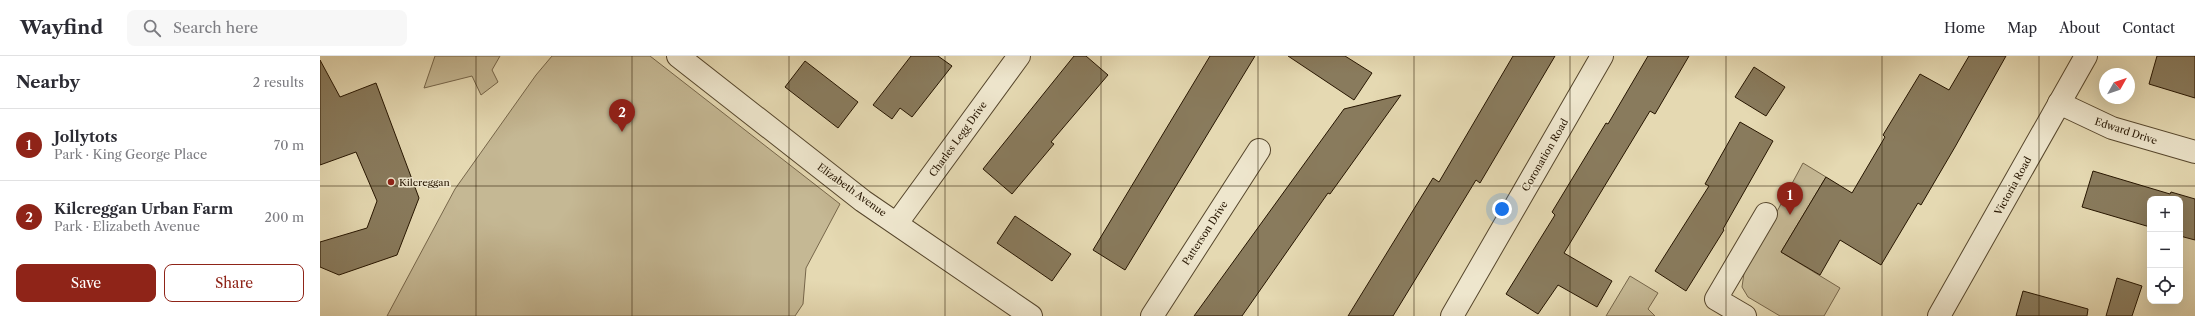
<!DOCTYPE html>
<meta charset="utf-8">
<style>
body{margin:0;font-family:"Libre Caslon Text",serif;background:#f7f7f7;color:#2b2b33}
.controls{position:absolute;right:12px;bottom:12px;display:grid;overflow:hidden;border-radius:8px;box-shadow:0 4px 16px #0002}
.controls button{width:36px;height:36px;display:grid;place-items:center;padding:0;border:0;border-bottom:1px solid #e1e1e2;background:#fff;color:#2b2b33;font:20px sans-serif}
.compass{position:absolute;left:1779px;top:12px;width:36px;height:36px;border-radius:50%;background:#fff;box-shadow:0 4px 16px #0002;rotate:50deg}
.you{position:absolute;left:1182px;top:153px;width:14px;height:14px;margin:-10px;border:3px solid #fff;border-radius:50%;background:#1a73e8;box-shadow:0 0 0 6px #1a73e833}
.badge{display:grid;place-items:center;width:26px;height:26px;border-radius:50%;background:#8f2418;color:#fff;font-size:13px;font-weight:700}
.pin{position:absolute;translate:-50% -33px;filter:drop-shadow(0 1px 2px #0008)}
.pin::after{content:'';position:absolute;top:21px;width:14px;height:12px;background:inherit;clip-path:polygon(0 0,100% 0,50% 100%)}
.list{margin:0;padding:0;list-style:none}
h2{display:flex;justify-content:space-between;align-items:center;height:52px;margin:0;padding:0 16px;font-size:17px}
h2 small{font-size:13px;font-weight:400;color:#7c7c81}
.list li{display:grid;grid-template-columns:26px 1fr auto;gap:12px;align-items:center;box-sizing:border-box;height:72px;padding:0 16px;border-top:1px solid #e1e1e2}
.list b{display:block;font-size:15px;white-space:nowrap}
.list p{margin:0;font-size:13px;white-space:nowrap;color:#7c7c81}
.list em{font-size:13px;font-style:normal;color:#7c7c81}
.actions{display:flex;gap:8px;padding:12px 16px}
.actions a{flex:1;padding:9px 0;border:1px solid #8f2418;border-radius:8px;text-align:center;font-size:14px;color:#8f2418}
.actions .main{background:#8f2418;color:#fff}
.icon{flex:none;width:22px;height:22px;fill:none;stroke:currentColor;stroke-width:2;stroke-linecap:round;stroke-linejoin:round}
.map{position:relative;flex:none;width:1875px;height:260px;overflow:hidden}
header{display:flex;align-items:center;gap:24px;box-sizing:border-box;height:56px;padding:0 20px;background:#fff;border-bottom:1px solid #e1e1e2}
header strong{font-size:19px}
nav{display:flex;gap:22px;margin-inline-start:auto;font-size:14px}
.search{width:280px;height:36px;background:#f7f7f7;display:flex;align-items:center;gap:10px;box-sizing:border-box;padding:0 14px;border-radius:8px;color:#7c7c81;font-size:15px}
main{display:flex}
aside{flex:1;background:#fff}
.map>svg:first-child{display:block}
.green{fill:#c5b894;stroke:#76664a}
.building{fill:#897b5d;stroke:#261500}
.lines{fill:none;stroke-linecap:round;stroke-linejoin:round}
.minor-casing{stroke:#56462c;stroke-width:24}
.tertiary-casing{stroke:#56462c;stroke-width:24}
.minor{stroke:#eee6cd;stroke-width:22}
.tertiary{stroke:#eee6cd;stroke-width:22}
.grid{fill:none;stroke:#261500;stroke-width:1;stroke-opacity:0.55}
.poi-dot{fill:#8f2418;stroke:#eee6cd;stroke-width:1.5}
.labels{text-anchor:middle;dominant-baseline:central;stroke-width:3;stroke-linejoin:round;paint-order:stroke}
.street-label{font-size:10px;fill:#261500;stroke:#eee6cd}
.poi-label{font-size:10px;fill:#261500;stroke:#eee6cd;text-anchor:start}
</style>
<header>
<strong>Wayfind</strong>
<div class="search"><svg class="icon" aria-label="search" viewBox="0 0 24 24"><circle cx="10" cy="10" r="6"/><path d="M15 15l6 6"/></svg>Search here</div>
<nav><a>Home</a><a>Map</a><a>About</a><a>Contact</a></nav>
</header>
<main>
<aside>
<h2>Nearby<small>2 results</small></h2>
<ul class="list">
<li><span class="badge">1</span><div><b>Jollytots</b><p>Park · King George Place</p></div><em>70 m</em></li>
<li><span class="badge">2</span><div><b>Kilcreggan Urban Farm</b><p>Park · Elizabeth Avenue</p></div><em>200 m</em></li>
</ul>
<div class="actions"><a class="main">Save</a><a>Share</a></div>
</aside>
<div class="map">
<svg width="1875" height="260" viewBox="0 0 1875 260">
<rect width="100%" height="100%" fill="#e5d9b2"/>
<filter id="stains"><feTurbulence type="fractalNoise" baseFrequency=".005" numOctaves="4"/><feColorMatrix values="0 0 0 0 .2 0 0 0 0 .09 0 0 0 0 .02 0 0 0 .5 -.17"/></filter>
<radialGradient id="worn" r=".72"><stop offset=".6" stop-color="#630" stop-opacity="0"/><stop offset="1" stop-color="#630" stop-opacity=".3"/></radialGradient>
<path class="green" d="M 115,0 L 180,0 L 172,14 L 178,26 L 161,39 L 152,20 L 104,32 Z
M 232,0 L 330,0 L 520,148 L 486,212 L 483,248 L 475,260 L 67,260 L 135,133 L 216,19 Z
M 1483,107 L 1506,121 L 1461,196 L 1520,232 L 1504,260 L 1460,260 L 1428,241 L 1422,231 L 1424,217 Z
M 1310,220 L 1338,237 L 1328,253 L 1335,260 L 1286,260 Z"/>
<path class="building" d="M 591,0 L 618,0 L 632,10 L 592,61 L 580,52 L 572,63 L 553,49 Z
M 754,0 L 766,0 L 788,19 L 731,86 L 734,88 L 692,138 L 663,113 Z
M 890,0 L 935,0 L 805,214 L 773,194 Z
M 968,0 L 1025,0 L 1052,17 L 1034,44 Z
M 1193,0 L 1235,0 L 1160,127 L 1156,124 L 1073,260 L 1028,260 L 1113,122 L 1119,126 Z
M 1328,0 L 1369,0 L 1335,58 L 1330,55 L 1244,197 L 1292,225 L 1277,251 L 1238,229 L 1218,258 L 1186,238 L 1235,159 L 1232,156 L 1286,67 L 1288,68 Z
M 1649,0 L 1686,0 L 1635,91 L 1601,149 L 1598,147 L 1561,209 L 1520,184 L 1500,219 L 1461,196 L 1506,121 L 1532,137 L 1565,81 L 1563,79 L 1600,18 L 1629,34 Z
M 1837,0 L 1875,0 L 1875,42 L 1829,28 Z
M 0,4 L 20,41 L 56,27 L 99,142 L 77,199 L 19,219 L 0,211 L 0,186 L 47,172 L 57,145 L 36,96 L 0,109 Z
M 485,5 L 538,46 L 518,72 L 465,31 Z
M 1434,11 L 1465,31 L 1446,60 L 1415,41 Z
M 1081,39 L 1010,138 L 1008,137 L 922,260 L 874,260 L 1024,53 Z
M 1420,66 L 1453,85 L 1403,173 L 1404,174 L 1366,235 L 1335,215 L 1389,130 L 1385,128 Z
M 1773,115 L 1850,138 L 1851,136 L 1875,143 L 1875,184 L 1860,180 L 1860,143 L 1830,143 L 1830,171 L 1762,151 Z
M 695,160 L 751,198 L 732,225 L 677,187 Z
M 1797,222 L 1822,230 L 1812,260 L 1786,260 Z
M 1703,235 L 1768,253 L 1767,260 L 1696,260 Z"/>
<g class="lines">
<defs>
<path id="minor" d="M 358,0 L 543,145 L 711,260
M 1739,47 L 1792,72 L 1875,96
M 577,167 L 699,0
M 832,260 L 939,94
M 1132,260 L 1282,0
M 1425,260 L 1396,243 L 1446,158"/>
<path id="tertiary" d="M 1619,260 L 1766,0"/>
</defs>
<use href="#minor" class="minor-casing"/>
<use href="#tertiary" class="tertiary-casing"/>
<use href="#minor" class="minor"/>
<use href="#tertiary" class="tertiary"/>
</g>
<path class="grid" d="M 156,0 L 156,260M 312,0 L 312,260M 469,0 L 469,260M 625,0 L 625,260M 781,0 L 781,260M 938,0 L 938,260M 1094,0 L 1094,260M 1250,0 L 1250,260M 1406,0 L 1406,260M 1562,0 L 1562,260M 1719,0 L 1719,260M 0,130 L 1875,130"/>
<circle class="poi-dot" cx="71" cy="126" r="4"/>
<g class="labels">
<g class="street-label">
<text transform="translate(1806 75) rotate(18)">Edward Drive</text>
<text transform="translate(638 83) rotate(-54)">Charles Legg Drive</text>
<text transform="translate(1225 99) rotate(-60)">Coronation Road</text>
<text transform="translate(1693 130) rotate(-61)">Victoria Road</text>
<text transform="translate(532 134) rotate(36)">Elizabeth Avenue</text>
<text transform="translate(885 177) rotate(-57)">Patterson Drive</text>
</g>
<g class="poi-label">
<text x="79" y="126">Kilcreggan</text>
</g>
</g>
<rect width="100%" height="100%" filter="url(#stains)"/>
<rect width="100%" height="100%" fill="url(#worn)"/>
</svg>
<div class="controls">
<button>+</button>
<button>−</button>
<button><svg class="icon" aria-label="locate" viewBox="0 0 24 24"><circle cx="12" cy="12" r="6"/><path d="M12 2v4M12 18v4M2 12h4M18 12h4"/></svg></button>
</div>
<svg class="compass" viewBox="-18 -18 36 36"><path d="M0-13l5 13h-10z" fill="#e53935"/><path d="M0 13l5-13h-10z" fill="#7c7c81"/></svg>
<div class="you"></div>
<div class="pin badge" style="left:1470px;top:159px">1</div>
<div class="pin badge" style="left:302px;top:76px">2</div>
</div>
</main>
